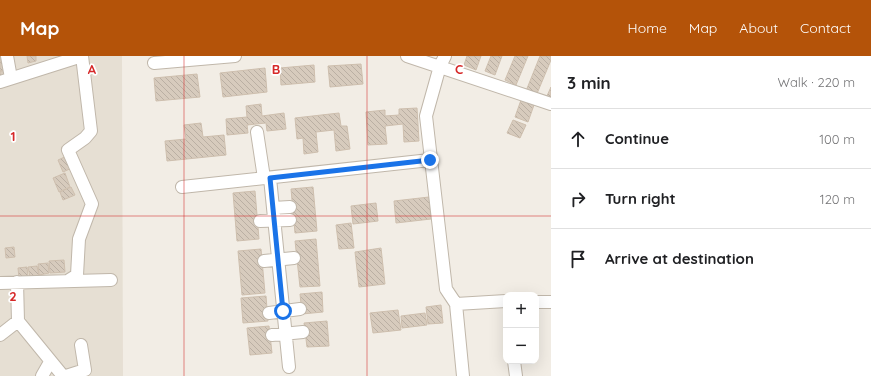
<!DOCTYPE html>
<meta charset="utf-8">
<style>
body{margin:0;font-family:Quicksand,sans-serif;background:#f2f2f2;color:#202124}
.controls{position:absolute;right:12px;bottom:12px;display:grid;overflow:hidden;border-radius:8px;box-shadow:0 4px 16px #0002}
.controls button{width:36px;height:36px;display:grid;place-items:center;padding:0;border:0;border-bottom:1px solid #e0e0e0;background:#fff;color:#202124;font:20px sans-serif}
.stop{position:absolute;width:12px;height:12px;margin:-9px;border:3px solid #1a73e8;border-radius:50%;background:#fff}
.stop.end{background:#1a73e8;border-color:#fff;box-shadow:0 1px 4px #0008}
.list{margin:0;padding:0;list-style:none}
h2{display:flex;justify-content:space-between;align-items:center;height:52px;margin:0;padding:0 16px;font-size:17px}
h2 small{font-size:13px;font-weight:400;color:#757577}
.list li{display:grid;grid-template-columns:26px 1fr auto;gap:12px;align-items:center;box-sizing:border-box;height:60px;padding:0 16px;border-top:1px solid #e0e0e0}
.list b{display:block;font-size:15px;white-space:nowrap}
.list em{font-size:13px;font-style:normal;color:#757577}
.icon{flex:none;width:22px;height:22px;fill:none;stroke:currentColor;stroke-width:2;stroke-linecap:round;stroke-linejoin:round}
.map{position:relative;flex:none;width:551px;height:320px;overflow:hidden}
header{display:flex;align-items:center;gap:24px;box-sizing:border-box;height:56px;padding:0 20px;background:#b45309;color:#fff}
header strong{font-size:19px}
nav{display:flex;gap:22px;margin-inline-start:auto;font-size:14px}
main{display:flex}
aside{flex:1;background:#fff}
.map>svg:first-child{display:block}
.residential{fill:#e6dfd3}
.building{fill:url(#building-back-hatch);stroke:#cebfae}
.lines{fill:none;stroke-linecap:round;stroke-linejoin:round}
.minor-casing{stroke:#c0b7aa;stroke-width:14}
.minor{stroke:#fff;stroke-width:12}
.route{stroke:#1a73e8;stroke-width:5}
.grid{fill:none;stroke:#d62828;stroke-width:1;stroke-opacity:0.55}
.grid-label{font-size:13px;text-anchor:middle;font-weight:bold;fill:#d62828;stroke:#fff;stroke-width:3.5;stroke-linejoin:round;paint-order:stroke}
</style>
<header>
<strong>Map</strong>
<nav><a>Home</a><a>Map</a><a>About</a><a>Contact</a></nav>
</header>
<main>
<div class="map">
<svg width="551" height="320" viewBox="0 0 551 320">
<defs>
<pattern id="building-back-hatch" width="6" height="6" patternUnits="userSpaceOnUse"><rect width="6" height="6" fill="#d7cbbd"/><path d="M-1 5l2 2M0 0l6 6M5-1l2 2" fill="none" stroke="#baafa3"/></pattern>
</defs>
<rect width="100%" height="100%" fill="#f2ede5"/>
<path class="residential" d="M 0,0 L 122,0 L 123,320 L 0,320 Z"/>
<path class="building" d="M 6,0 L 8,14 L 0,15 L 0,1 Z
M 27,0 L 36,0 L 36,5 L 28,7 Z
M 467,0 L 481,0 L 476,14 L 464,9 Z
M 491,0 L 502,0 L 495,19 L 485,15 Z
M 515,0 L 528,0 L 516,29 L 505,24 Z
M 540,0 L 551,0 L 551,4 L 536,40 L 526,35 Z
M 361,8 L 363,28 L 330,31 L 328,10 Z
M 314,9 L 315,26 L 281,29 L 280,12 Z
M 265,12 L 267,36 L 223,41 L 220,17 Z
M 8,14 L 9,22 L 0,23 L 0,15 Z
M 197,18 L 200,41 L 156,45 L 154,22 Z
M 551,31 L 551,44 L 546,42 Z
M 521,44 L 534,49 L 528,66 L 515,61 Z
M 261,48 L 262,60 L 284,57 L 286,73 L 267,75 L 266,67 L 247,69 L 248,77 L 227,79 L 226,63 L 247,61 L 246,50 Z
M 417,52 L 419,85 L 404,86 L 403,68 L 385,70 L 387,88 L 368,89 L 366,56 L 385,54 L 385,60 L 399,59 L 399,53 Z
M 339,57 L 341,70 L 347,70 L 350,93 L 336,95 L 334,74 L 316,76 L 318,96 L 304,98 L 303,82 L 297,83 L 295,62 Z
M 513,64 L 526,69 L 520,82 L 507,77 Z
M 201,67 L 203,81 L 224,79 L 226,99 L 167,105 L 165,85 L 186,83 L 184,69 Z
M 69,99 L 74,111 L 63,116 L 58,104 Z
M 65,117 L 70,131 L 59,136 L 53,122 Z
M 71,131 L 75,139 L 63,144 L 60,136 Z
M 313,131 L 317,175 L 295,177 L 291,133 Z
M 255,135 L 259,183 L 237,185 L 233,137 Z
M 429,141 L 431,163 L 396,167 L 394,145 Z
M 376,147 L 378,165 L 353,168 L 351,150 Z
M 351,167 L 354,192 L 339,193 L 336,169 Z
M 316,183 L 320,230 L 300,231 L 295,185 Z
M 14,191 L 15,201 L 6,202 L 5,192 Z
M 381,192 L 385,228 L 359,231 L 355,196 Z
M 261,193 L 265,237 L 242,239 L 238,195 Z
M 64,204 L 65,216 L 50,217 L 49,205 Z
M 48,207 L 49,217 L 39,219 L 38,208 Z
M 37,210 L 39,220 L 30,221 L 28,211 Z
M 27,211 L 28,221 L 19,222 L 18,212 Z
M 322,236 L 323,256 L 302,258 L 300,238 Z
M 266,240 L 268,265 L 243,267 L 241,242 Z
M 441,249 L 443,267 L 428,268 L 426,251 Z
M 398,254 L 401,274 L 373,277 L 370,257 Z
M 425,257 L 427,269 L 402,272 L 401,260 Z
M 327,265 L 329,290 L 307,291 L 304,267 Z
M 269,270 L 272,297 L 250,299 L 247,272 Z"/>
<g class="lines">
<defs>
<path id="minor" d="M 7,0 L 11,22
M 407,0 L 551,48
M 445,0 L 440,10 L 426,60 L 446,233 L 456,248 L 463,320
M 154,7 L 235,0
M 0,26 L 82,0
M 257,76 L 264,122
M 270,122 L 289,311
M 182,131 L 430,104
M 273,152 L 290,151
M 260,165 L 290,164
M 264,205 L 294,202
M 69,224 L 77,219 L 79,183 L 92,148 L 68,94 L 85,82 L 91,75 L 82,0
M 17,226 L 18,265 L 63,320
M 0,227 L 111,224
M 536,246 L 551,246
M 456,248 L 506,245
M 269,257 L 300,253
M 0,279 L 18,265
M 272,279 L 303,276
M 514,305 L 516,320
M 42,320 L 50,306
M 66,320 L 85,314 L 81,289"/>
</defs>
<use href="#minor" class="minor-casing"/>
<use href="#minor" class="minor"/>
</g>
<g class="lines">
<path class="route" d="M 283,255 L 270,122 L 430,104"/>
</g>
<path class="grid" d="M 184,0 L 184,320M 367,0 L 367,320M 0,160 L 551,160"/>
<g class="grid-label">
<text x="92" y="18">A</text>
<text x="276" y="18">B</text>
<text x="459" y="18">C</text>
<text x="13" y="85">1</text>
<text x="13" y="245">2</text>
</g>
</svg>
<div class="controls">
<button>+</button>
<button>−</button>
</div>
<div class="stop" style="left:283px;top:255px"></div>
<div class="stop end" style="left:430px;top:104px"></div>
</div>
<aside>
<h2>3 min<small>Walk · 220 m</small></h2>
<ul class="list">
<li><svg class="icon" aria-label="ahead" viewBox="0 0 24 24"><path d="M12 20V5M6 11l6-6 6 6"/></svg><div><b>Continue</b></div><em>100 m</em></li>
<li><svg class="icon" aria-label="right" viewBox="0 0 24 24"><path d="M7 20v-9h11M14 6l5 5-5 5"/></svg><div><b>Turn right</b></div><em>120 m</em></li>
<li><svg class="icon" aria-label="arrive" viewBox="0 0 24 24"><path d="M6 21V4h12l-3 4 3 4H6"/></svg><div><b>Arrive at destination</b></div></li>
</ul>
</aside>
</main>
